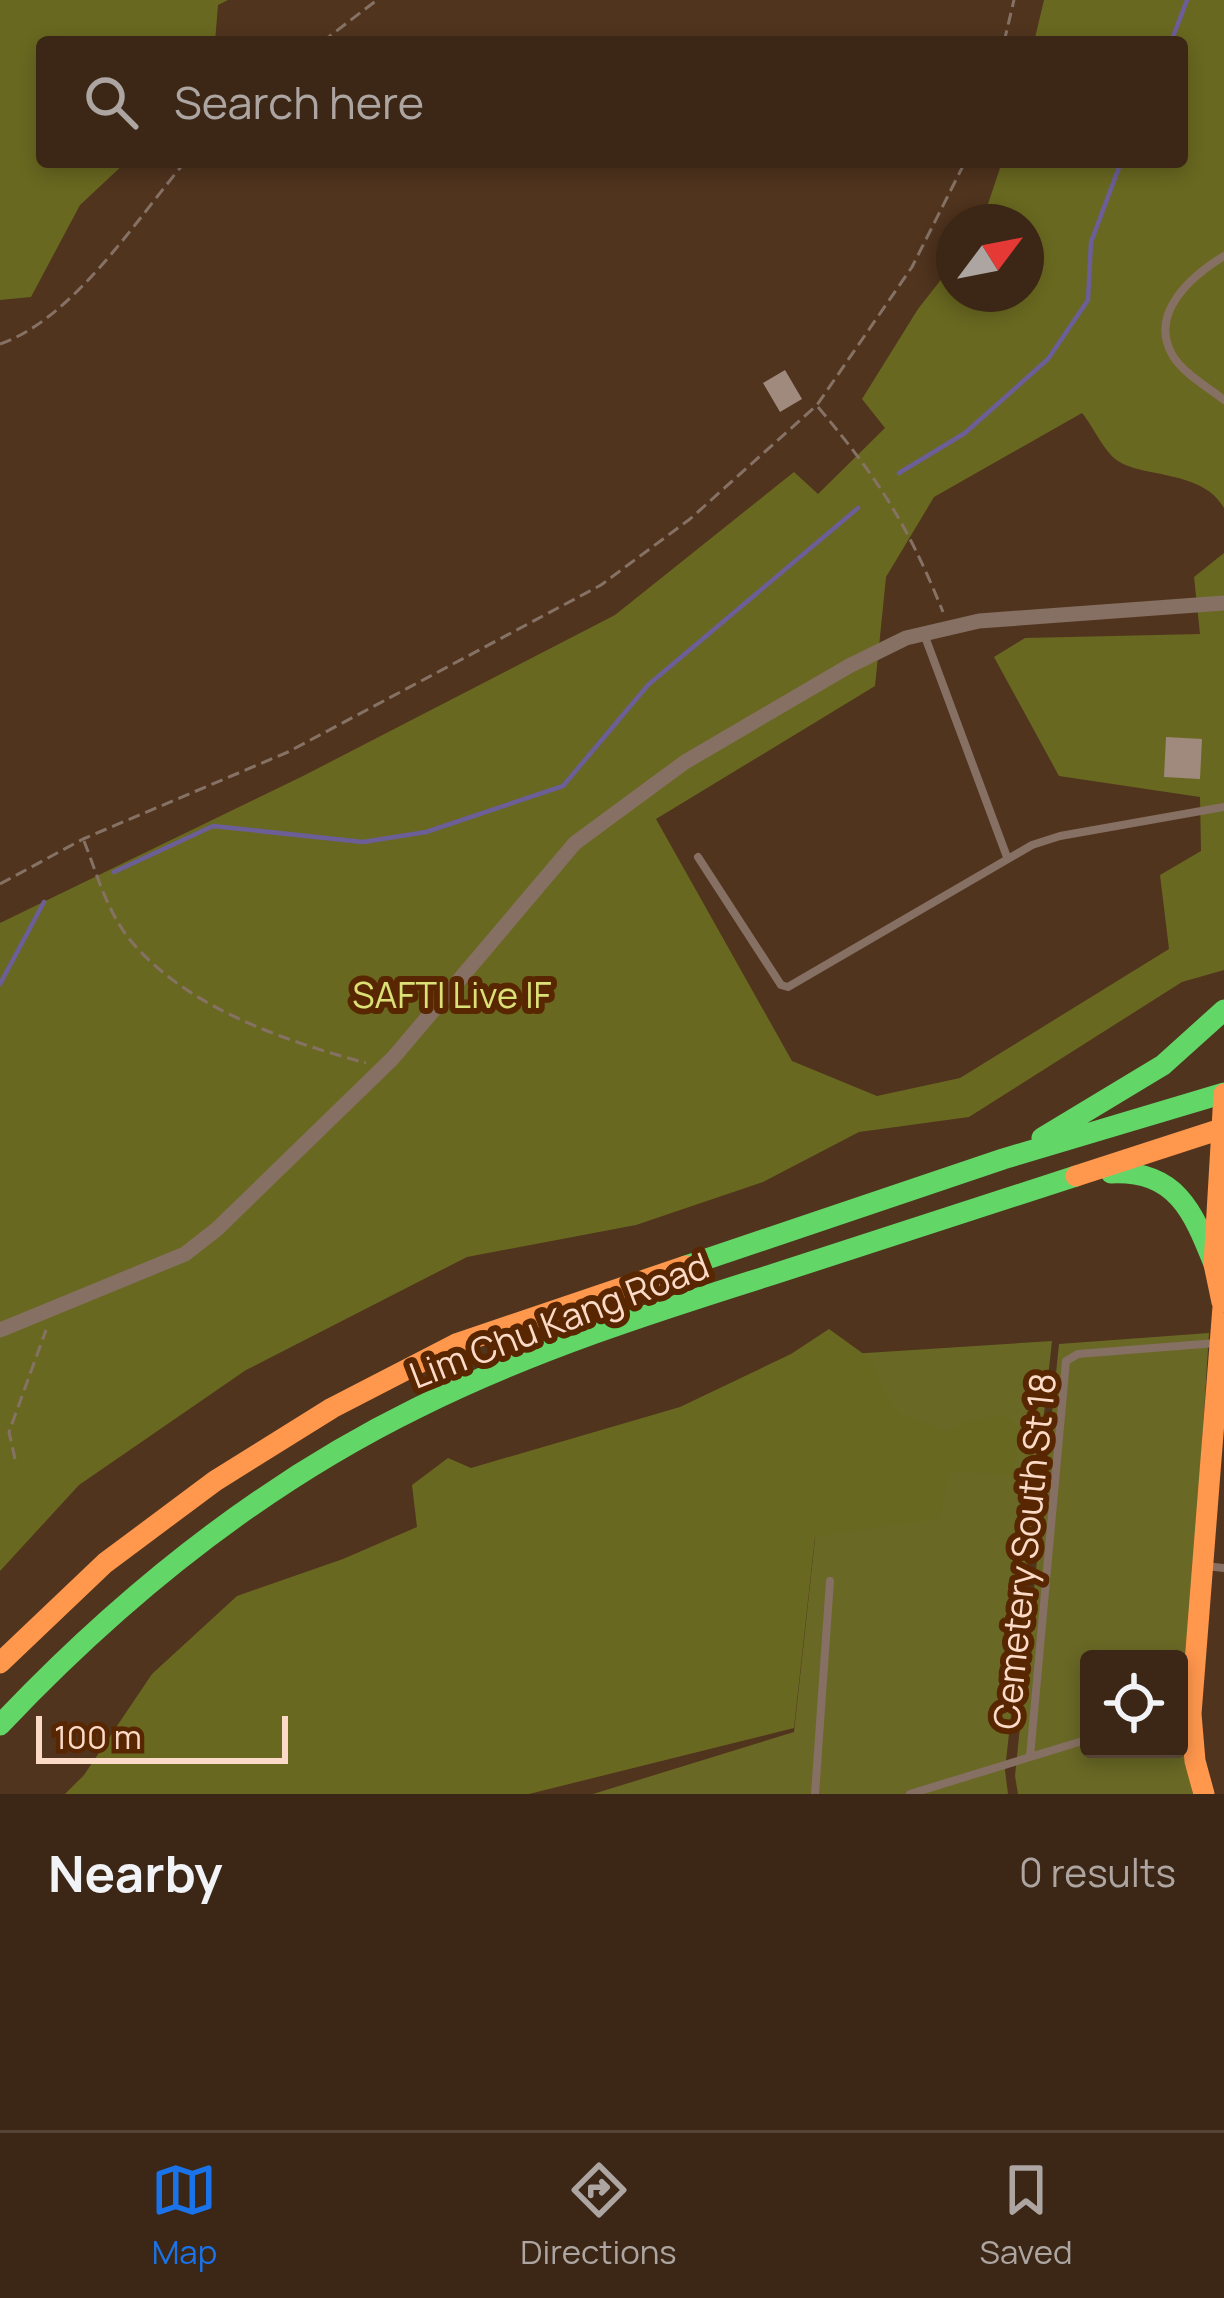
<!DOCTYPE html>
<style>
body{margin:0;font-family:Manrope,sans-serif;background:#432f1f;color:#f1f3f6}
.controls{position:absolute;right:36px;bottom:36px;display:grid;overflow:hidden;border-radius:12px;box-shadow:0 6px 18px #0003}
.controls button{width:108px;height:108px;display:grid;place-items:center;padding:0;border:0;border-bottom:3px solid #554435;background:#3c2716;color:#f1f3f6;font:60px sans-serif}
.compass{position:absolute;left:936px;top:204px;width:108px;height:108px;border-radius:50%;background:#3c2716;box-shadow:0 6px 18px #0003;rotate:58deg}
.scale{position:absolute;left:36px;bottom:30px;width:252px;box-sizing:border-box;padding-left:12px;border:6px solid #fbdac8;border-top:0;font-size:33px;line-height:42px;white-space:nowrap;color:#fbdac8;-webkit-text-stroke:9px #582600;paint-order:stroke}
.list{margin:0;padding:0;list-style:none}
h2{display:flex;justify-content:space-between;align-items:center;height:156px;margin:0;padding:0 48px;font-size:51px}
h2 small{font-size:39px;font-weight:400;color:#aca5a1}
.icon{flex:none;width:66px;height:66px;fill:none;stroke:currentColor;stroke-width:2;stroke-linecap:round;stroke-linejoin:round}
.map{position:relative;flex:none;width:1224px;height:1794px;overflow:hidden}
.search{position:absolute;background:#3c2716;box-shadow:0 6px 18px #0003;left:36px;right:36px;top:36px;height:132px;display:flex;align-items:center;gap:30px;box-sizing:border-box;padding:0 42px;border-radius:12px;color:#aca5a1;font-size:45px}
.sheet{height:336px;background:#3c2716}
nav{display:flex;justify-content:space-around;align-items:center;box-sizing:border-box;height:168px;border-top:3px solid #554435;background:#3c2716;font-size:33px;color:#aca5a1}
nav a{display:grid;justify-items:center;gap:6px}
nav .on{color:#1a73e8}
.map>svg:first-child{display:block}
.green{fill:#696825;fill-rule:evenodd}
.forest{fill:#696820}
.lines{fill:none;stroke-linecap:round;stroke-linejoin:round}
.stream{stroke:#6c5e97;stroke-width:4.5}
.building{fill:#a0897d}
.path{stroke:#867265;stroke-width:3;stroke-dasharray:12 6;stroke-linecap:butt}
.lane{stroke:#867063;stroke-width:8}
.street{stroke:#867063;stroke-width:15}
.fast{stroke:#63d668;stroke-width:21}
.slow{stroke:#ff974d;stroke-width:21}
.labels{text-anchor:middle;dominant-baseline:central;stroke-width:12;stroke-linejoin:round;paint-order:stroke}
.park-label{font-size:36px;fill:#dbe176;stroke:#582600}
.street-label{font-size:36px;fill:#fbdac8;stroke:#582600}
</style>
<div class="map">
<svg width="1224" height="1794" viewBox="0 0 1224 1794">
<rect width="100%" height="100%" fill="#50341e"/>
<path class="green" d="M 1209,1333 L 1184,1731 L 1186,1763 L 1193,1794 L 1018,1794 L 1015,1776 L 1059,1344 ZM 1089,1659 L 1179,1659 L 1179,1749 L 1089,1749 Z
M 1052,1341 L 1005,1770 L 1008,1794 L 593,1794 L 794,1732 L 835,1355 Z"/>
<path class="forest" d="M 0,0 L 228,0 L 218,5 L 215,42 L 42,42 L 42,162 L 126,162 L 80,205 L 31,297 L 0,300 Z
M 1044,0 L 1224,0 L 1224,508 C 1203,470 1144,478 1118,461 C 1104,452 1093,426 1082,413 L 934,497 L 886,577 L 875,686 L 656,819 L 792,1061 L 877,1096 L 960,1078 L 1169,949 L 1160,875 L 1201,851 L 1200,797 L 1059,776 L 994,657 L 1025,638 L 1200,634 L 1194,577 L 1224,553 L 1224,970 L 1182,982 L 969,1117 L 859,1132 L 763,1182 L 636,1225 L 467,1257 L 246,1370 L 79,1485 L 0,1571 L 0,923 L 303,776 L 615,615 L 794,472 L 818,494 L 885,428 L 862,399 L 918,309 L 954,263 L 954,294 L 1026,294 L 1026,222 L 982,222 L 1002,162 L 1182,162 L 1182,42 L 1034,42 Z
M 829,1329 L 872,1360 L 882,1387 L 900,1414 L 948,1432 L 965,1421 L 1005,1416 L 1020,1429 L 1013,1475 L 949,1471 L 940,1518 L 815,1537 L 794,1728 L 529,1794 L 65,1794 L 84,1775 L 152,1674 L 237,1596 L 343,1559 L 417,1527 L 412,1485 L 448,1458 L 471,1468 L 680,1407 L 791,1354 Z"/>
<g class="lines">
<path class="stream" d="M 1171,42 L 1187,0
M 899,473 L 965,433 L 1048,359 L 1088,300 L 1091,242 L 1121,162
M 114,872 L 213,826 L 363,842 L 426,832 L 563,786 L 648,685 L 858,508
M 0,984 L 44,902"/>
</g>
<path class="building" d="M 785,370 L 802,399 L 780,412 L 763,383 Z
M 1166,737 L 1202,739 L 1200,779 L 1164,777 Z"/>
<g class="lines">
<path class="path" d="M 322,42 L 377,0
M 1004,42 L 1014,0
M 0,344 C 73,319 136,220 185,162
M 818,407 C 878,478 908,525 943,612
M 84,841 C 97,874 107,912 131,941 C 187,1008 285,1041 366,1063
M 0,884 L 83,839 L 288,752 L 601,585 L 690,519 L 817,405 L 912,267 L 965,162
M 15,1459 L 9,1432 L 46,1330"/>
<path class="lane" d="M 1224,256 C 1193,275 1147,313 1173,356 C 1183,373 1209,388 1224,400
M 924,634 L 1007,857
M 698,857 L 781,985 L 788,987 L 1032,845 L 1060,836 L 1224,807
M 1205,1566 L 1224,1568
M 1030,1757 L 1066,1361 L 1078,1354 L 1216,1343
M 815,1794 L 830,1581
M 910,1794 L 1089,1739"/>
<path class="street" d="M 0,1330 L 185,1254 L 217,1229 L 393,1058 L 575,843 L 685,762 L 849,666 L 906,638 L 979,621 L 1224,603"/>
<path class="fast" d="M 1042,1138 L 1163,1065 L 1224,1010
M 1111,1173 C 1176,1170 1193,1211 1214,1264
M 686,1266 L 1003,1159 L 1224,1093
M 0,1725 C 121,1597 258,1486 417,1408 C 531,1351 653,1312 774,1274 C 875,1241 976,1209 1076,1176"/>
<path class="slow" d="M 1076,1176 L 1224,1128
M 1222,1302 L 1214,1264 L 1224,1094
M 0,1663 L 105,1563 L 215,1481 L 332,1408 L 456,1344 L 686,1266
M 1204,1794 L 1195,1761 L 1191,1714 L 1224,1294"/>
</g>
<g class="labels">
<g class="park-label">
<text x="452" y="994">SAFTI Live IF</text>
</g>
<g class="street-label">
<text transform="translate(559 1320) rotate(-21)">Lim Chu Kang Road</text>
<text transform="translate(1024 1551) rotate(-84)">Cemetery South St 18</text>
</g>
</g>
</svg>
<div class="controls">
<button><svg class="icon" aria-label="locate" viewBox="0 0 24 24"><circle cx="12" cy="12" r="6"/><path d="M12 2v4M12 18v4M2 12h4M18 12h4"/></svg></button>
</div>
<svg class="compass" viewBox="-18 -18 36 36"><path d="M0-13l5 13h-10z" fill="#e53935"/><path d="M0 13l5-13h-10z" fill="#aca5a1"/></svg>
<div class="scale">100 m</div>
<div class="search"><svg class="icon" aria-label="search" viewBox="0 0 24 24"><circle cx="10" cy="10" r="6"/><path d="M15 15l6 6"/></svg>Search here</div>
</div>
<section class="sheet">
<h2>Nearby<small>0 results</small></h2>
<ul class="list">
</ul>
</section>
<nav>
<a class="on"><svg class="icon" aria-label="map" viewBox="0 0 24 24"><path d="M3 6l6-2 6 2 6-2v14l-6 2-6-2-6 2zM9 4v14M15 6v14"/></svg>Map</a>
<a><svg class="icon" aria-label="directions" viewBox="0 0 24 24"><path d="M12 3l9 9-9 9-9-9zM9 14v-3h6M13 9l2 2-2 2"/></svg>Directions</a>
<a><svg class="icon" aria-label="saved" viewBox="0 0 24 24"><path d="M7 4h10v16l-5-4-5 4z"/></svg>Saved</a>
</nav>
